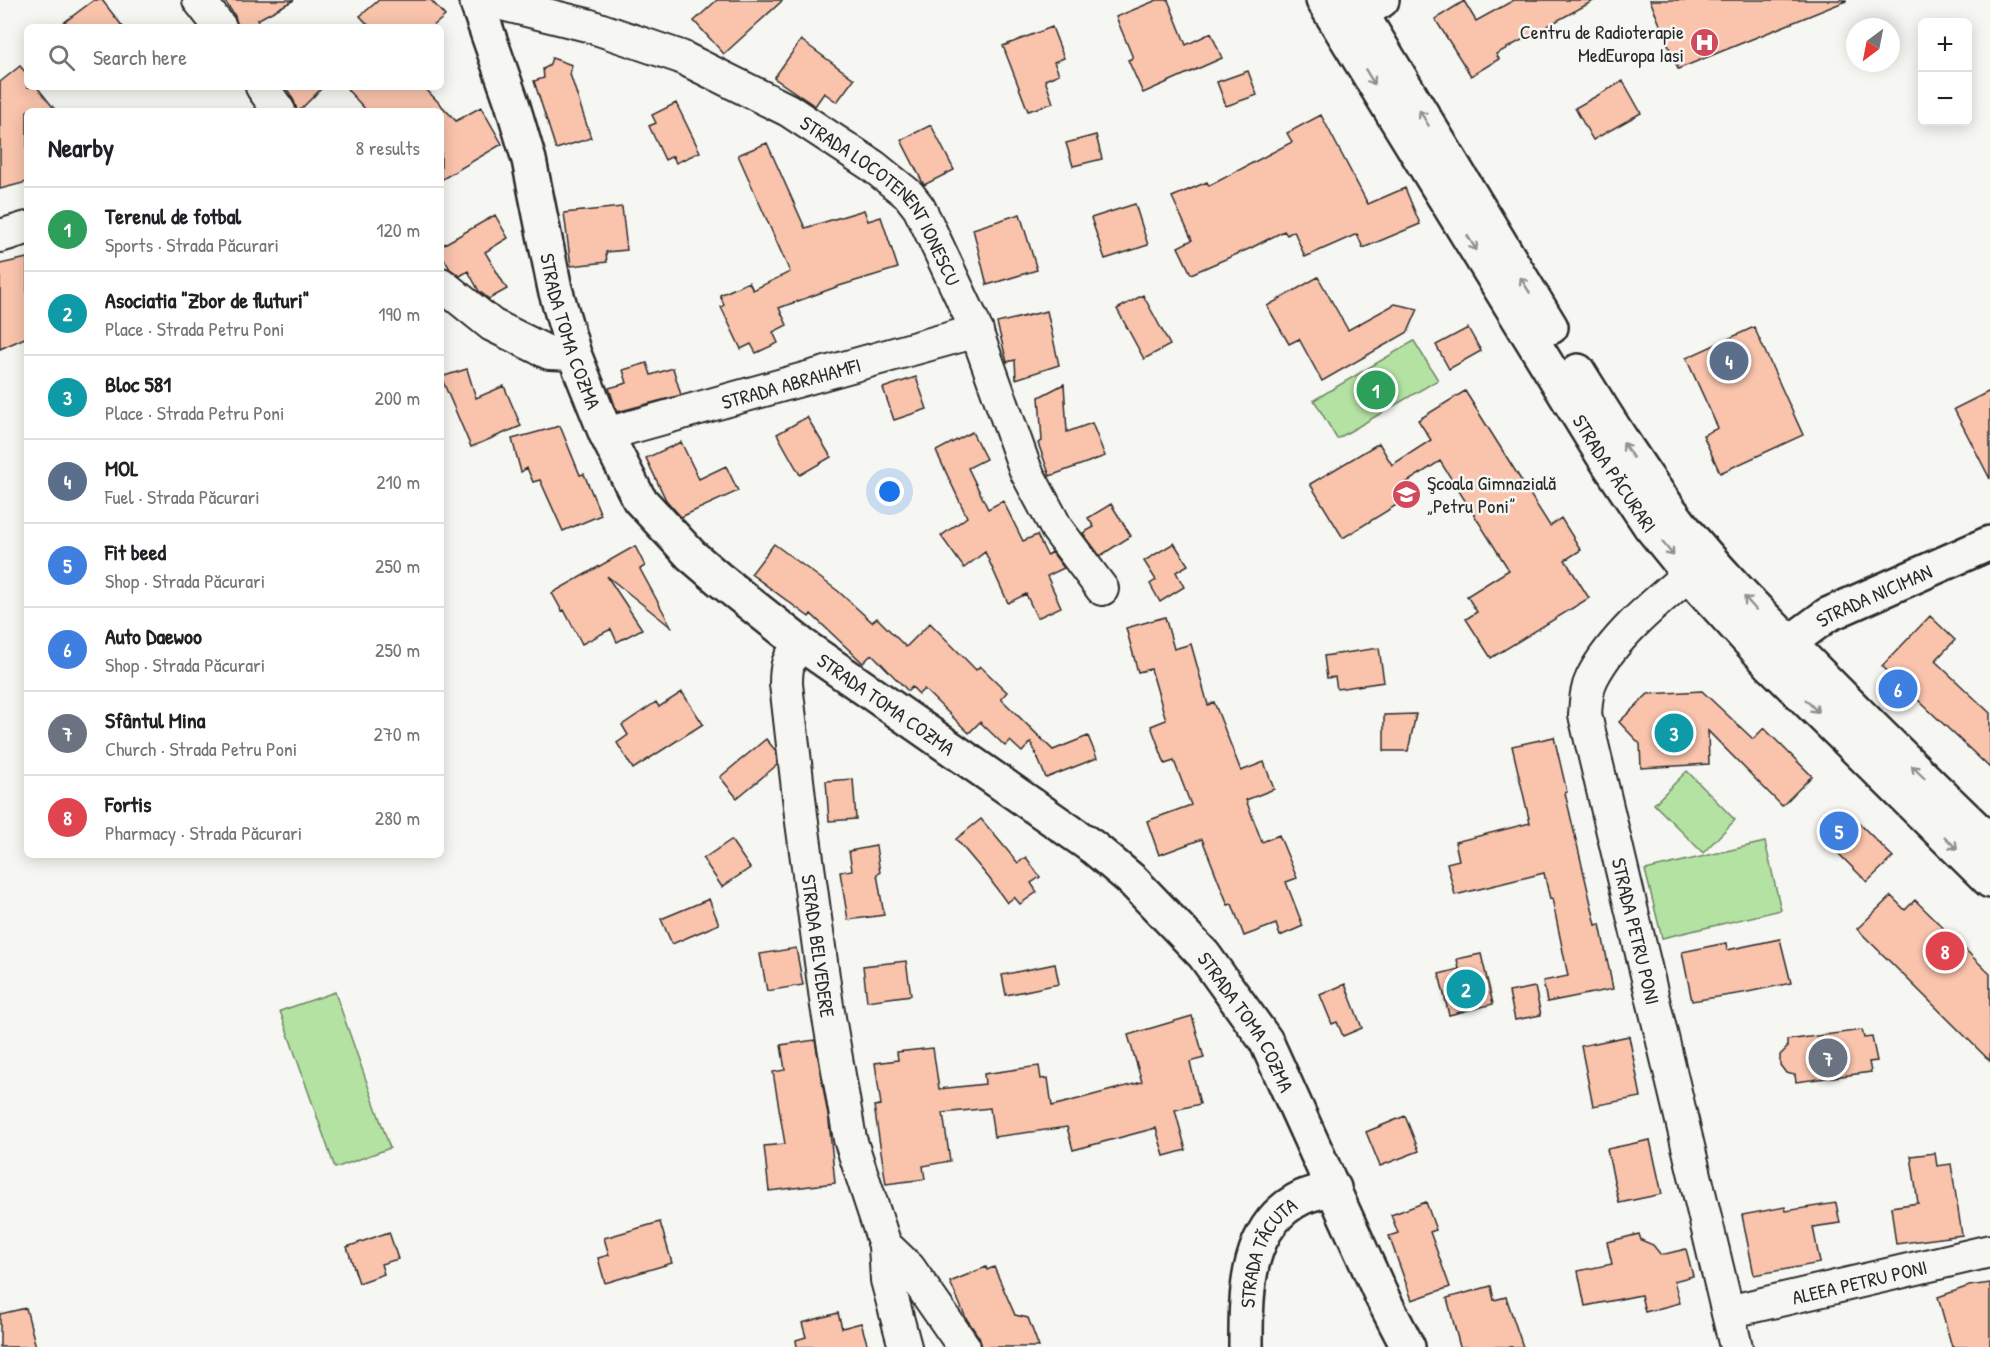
<!DOCTYPE html>
<meta charset="utf-8">
<style>
body{margin:0;font-family:"Patrick Hand",sans-serif;background:#f6f6f6;color:#202124}
.controls{position:absolute;right:18px;top:18px;display:grid;overflow:hidden;border-radius:9px;box-shadow:0 3px 15px #0003}
.controls button{width:54px;height:54px;display:grid;place-items:center;padding:0;border:0;border-bottom:2px solid #e0e0e0;background:#fff;color:#202124;font:30px sans-serif}
.compass{position:absolute;left:1846px;top:18px;width:54px;height:54px;border-radius:50%;background:#fff;box-shadow:0 3px 15px #0003;rotate:212deg}
.you{position:absolute;left:890px;top:492px;width:21px;height:21px;margin:-15px;border:4px solid #fff;border-radius:50%;background:#1a73e8;box-shadow:0 0 0 9px #1a73e833}
.badge{display:grid;place-items:center;width:39px;height:39px;border-radius:50%;background:#d1495b;color:#fff;font-size:20px;font-weight:700}
.pin{position:absolute;translate:-50% -50%;border:3px solid #fff;box-shadow:0 2px 6px #0006}
.list{margin:0;padding:0;list-style:none}
h2{display:flex;justify-content:space-between;align-items:center;height:78px;margin:0;padding:0 24px;font-size:26px}
h2 small{font-size:20px;font-weight:400;color:#757577}
.list li{display:grid;grid-template-columns:39px 1fr auto;gap:18px;align-items:center;box-sizing:border-box;height:84px;padding:0 24px;border-top:2px solid #e0e0e0}
.list b{display:block;font-size:22px;white-space:nowrap}
.list p{margin:0;font-size:20px;white-space:nowrap;color:#757577}
.list em{font-size:20px;font-style:normal;color:#757577}
.icon{flex:none;width:33px;height:33px;fill:none;stroke:currentColor;stroke-width:2;stroke-linecap:round;stroke-linejoin:round}
.map{position:relative;flex:none;width:1990px;height:1347px;overflow:hidden}
.search{position:absolute;background:#fff;box-shadow:0 3px 15px #0003;left:24px;top:24px;width:420px;height:66px;display:flex;align-items:center;gap:15px;box-sizing:border-box;padding:0 21px;border-radius:9px;color:#757577;font-size:22px}
.panel{position:absolute;background:#fff;box-shadow:0 3px 15px #0003;left:24px;top:108px;width:420px;height:750px;border-radius:9px}
.map>svg:first-child{display:block}
.green{fill:#b3e2a2;stroke:#6f8666;stroke-width:1.5}
.building{fill:#f9c3ac;stroke:#2b2b2b;stroke-width:1.5}
.lines{fill:none;stroke-linecap:round;stroke-linejoin:round}
.minor-casing{stroke:#2b2b2b;stroke-width:36}
.tertiary-casing{stroke:#2b2b2b;stroke-width:38}
.secondary-casing{stroke:#2b2b2b;stroke-width:38}
.primary-casing{stroke:#2b2b2b;stroke-width:38}
.minor{stroke:#f6f6f2;stroke-width:32}
.tertiary{stroke:#f6f6f2;stroke-width:33}
.secondary{stroke:#f6f6f2;stroke-width:33}
.primary{stroke:#f6f6f2;stroke-width:33}
.oneway{stroke:#90908e}
.labels{text-anchor:middle;dominant-baseline:central;stroke-width:5;stroke-linejoin:round;paint-order:stroke}
.poi-label{font-size:20px;fill:#2b2b2b;stroke:#f6f6f2;text-anchor:end}
.street-label{font-size:20px;fill:#2b2b2b;stroke:#f6f6f2}
</style>
<div class="map">
<svg width="1990" height="1347" viewBox="0 0 1990 1347">
<rect width="100%" height="100%" fill="#f6f6f2"/>
<filter id="ink" filterUnits="userSpaceOnUse"><feTurbulence type="fractalNoise" baseFrequency=".0167" numOctaves="2"/><feDisplacementMap in="SourceGraphic" scale="12" xChannelSelector="R" yChannelSelector="G"/><feConvolveMatrix kernelMatrix="1 2 1 2 8 2 1 2 1" color-interpolation-filters="sRGB"/></filter>
<g filter="url(#ink)">
<path class="green" d="M 1414,341 L 1438,380 L 1337,439 L 1314,400 Z
M 1687,771 L 1735,820 L 1703,853 L 1654,804 Z
M 1765,842 L 1781,910 L 1662,938 L 1645,870 Z
M 335,992 L 390,1148 L 335,1168 L 280,1011 Z"/>
<path class="building" d="M 94,0 L 102,0 L 123,27 L 58,27 Z
M 224,0 L 294,0 L 257,20 L 261,27 L 238,27 L 235,16 Z
M 379,0 L 431,0 L 445,16 L 432,27 L 370,27 L 360,16 Z
M 717,0 L 783,0 L 724,54 L 694,21 Z
M 1157,0 L 1168,0 L 1186,45 L 1211,33 L 1222,58 L 1143,93 L 1128,60 L 1133,58 L 1116,17 Z
M 1514,0 L 1595,0 L 1496,54 L 1499,59 L 1471,76 L 1435,19 L 1464,1 L 1476,21 Z
M 1650,0 L 1846,0 L 1846,1 L 1678,69 Z
M 1052,27 L 1064,58 L 1054,62 L 1059,74 L 1045,80 L 1053,103 L 1028,111 L 1003,46 Z
M 801,40 L 854,79 L 837,102 L 824,93 L 815,106 L 774,78 Z
M 552,58 L 572,65 L 570,74 L 591,138 L 556,149 L 534,81 L 544,78 L 543,69 L 549,66 Z
M 20,66 L 27,74 L 27,87 L 37,87 L 56,111 L 27,111 L 27,182 L 0,189 L 0,82 Z
M 1248,71 L 1257,95 L 1226,106 L 1217,82 Z
M 1623,81 L 1641,113 L 1593,140 L 1575,108 Z
M 286,87 L 323,87 L 299,111 L 297,111 L 294,101 Z
M 345,87 L 424,87 L 456,121 L 481,107 L 502,144 L 441,180 L 441,111 L 367,111 Z
M 676,103 L 700,152 L 676,163 L 673,156 L 665,160 L 649,126 L 656,123 L 652,115 Z
M 1321,115 L 1368,204 L 1405,188 L 1420,224 L 1363,248 L 1357,234 L 1305,257 L 1294,231 L 1287,235 L 1284,231 L 1251,248 L 1191,274 L 1178,247 L 1192,240 L 1172,197 L 1207,182 L 1209,186 L 1292,142 L 1287,133 Z
M 931,125 L 954,170 L 924,185 L 901,140 Z
M 1096,135 L 1102,159 L 1073,166 L 1066,143 Z
M 767,143 L 805,228 L 864,210 L 868,221 L 881,217 L 898,268 L 839,286 L 779,308 L 787,325 L 773,332 L 778,343 L 756,353 L 751,344 L 741,349 L 721,307 L 724,305 L 720,295 L 749,282 L 753,290 L 790,272 L 738,155 Z
M 1135,204 L 1148,245 L 1105,259 L 1091,218 Z
M 622,207 L 627,250 L 606,252 L 607,262 L 571,266 L 564,213 Z
M 1020,214 L 1037,270 L 987,285 L 973,229 Z
M 495,215 L 508,238 L 485,252 L 507,289 L 489,299 L 479,291 L 468,271 L 460,276 L 450,269 L 441,253 L 441,246 Z
M 27,258 L 27,337 L 0,349 L 0,264 Z
M 1318,277 L 1348,330 L 1395,304 L 1418,309 L 1408,332 L 1322,381 L 1299,339 L 1289,344 L 1267,306 Z
M 1143,295 L 1170,345 L 1144,359 L 1117,309 Z
M 1047,311 L 1059,365 L 1016,379 L 1015,360 L 1007,362 L 997,323 Z
M 1754,327 L 1803,435 L 1720,473 L 1703,435 L 1718,428 L 1686,358 Z
M 1468,328 L 1481,351 L 1449,369 L 1436,345 Z
M 647,363 L 651,375 L 673,368 L 681,395 L 617,412 L 609,388 L 627,383 L 623,370 Z
M 467,369 L 476,398 L 504,386 L 521,426 L 471,447 L 441,377 Z
M 916,377 L 927,409 L 894,420 L 883,388 Z
M 1064,384 L 1067,432 L 1092,423 L 1105,456 L 1050,476 L 1038,443 L 1042,441 L 1039,397 Z
M 1465,391 L 1550,526 L 1561,518 L 1581,550 L 1565,560 L 1589,598 L 1491,658 L 1466,619 L 1477,612 L 1467,596 L 1509,570 L 1440,461 L 1404,484 L 1411,496 L 1343,538 L 1310,484 L 1379,443 L 1392,465 L 1431,440 L 1418,420 Z
M 1990,391 L 1990,479 L 1954,409 Z
M 807,417 L 831,457 L 800,475 L 777,434 Z
M 560,426 L 580,475 L 584,474 L 601,515 L 563,531 L 540,480 L 533,482 L 527,468 L 521,472 L 512,439 Z
M 972,432 L 986,459 L 968,468 L 988,509 L 1003,501 L 1023,541 L 1037,535 L 1047,555 L 1052,552 L 1064,568 L 1047,576 L 1061,607 L 1037,618 L 1026,594 L 1008,603 L 985,552 L 964,568 L 941,536 L 967,517 L 936,451 Z
M 681,442 L 699,479 L 726,466 L 738,491 L 681,517 L 666,500 L 646,458 Z
M 1111,504 L 1131,536 L 1100,556 L 1083,533 L 1094,527 L 1088,518 Z
M 1174,543 L 1188,565 L 1176,572 L 1184,587 L 1160,602 L 1150,584 L 1156,580 L 1144,561 Z
M 774,544 L 838,591 L 872,622 L 877,618 L 906,647 L 930,623 L 976,670 L 980,666 L 1007,692 L 1001,699 L 1053,750 L 1088,736 L 1097,758 L 1046,778 L 1031,742 L 1022,752 L 1010,741 L 1005,746 L 980,722 L 969,733 L 924,689 L 919,694 L 912,687 L 908,691 L 872,654 L 863,663 L 811,614 L 809,617 L 751,574 Z
M 635,546 L 645,566 L 640,569 L 672,628 L 607,576 L 642,629 L 617,642 L 611,629 L 582,644 L 564,610 L 562,611 L 552,593 Z
M 1930,616 L 1955,640 L 1935,661 L 1990,713 L 1990,768 L 1882,666 Z
M 1165,617 L 1174,649 L 1191,644 L 1208,705 L 1214,702 L 1241,771 L 1264,762 L 1274,789 L 1246,800 L 1262,842 L 1279,835 L 1297,878 L 1286,882 L 1303,926 L 1280,936 L 1276,924 L 1244,936 L 1232,904 L 1228,905 L 1202,839 L 1159,855 L 1147,821 L 1191,805 L 1174,761 L 1165,764 L 1151,726 L 1166,720 L 1151,669 L 1138,672 L 1126,628 Z
M 1379,648 L 1384,682 L 1337,689 L 1335,677 L 1327,678 L 1324,656 Z
M 1702,691 L 1753,739 L 1764,728 L 1812,776 L 1782,806 L 1708,731 L 1709,764 L 1641,768 L 1640,744 L 1619,722 L 1648,694 Z
M 682,692 L 703,724 L 633,769 L 617,743 L 628,735 L 622,725 L 656,702 L 659,707 Z
M 1416,714 L 1408,751 L 1384,751 L 1384,715 Z
M 1554,737 L 1567,792 L 1565,793 L 1596,925 L 1600,924 L 1613,989 L 1547,1002 L 1543,981 L 1568,976 L 1552,898 L 1550,899 L 1544,873 L 1455,895 L 1447,863 L 1459,860 L 1455,842 L 1530,823 L 1512,746 Z
M 766,739 L 776,751 L 777,765 L 737,798 L 720,777 Z
M 853,779 L 856,819 L 829,821 L 826,781 Z
M 1851,815 L 1893,857 L 1867,882 L 1825,840 Z
M 981,819 L 1018,863 L 1026,857 L 1040,877 L 1031,883 L 1037,892 L 1020,904 L 1014,897 L 1007,903 L 989,878 L 956,839 Z
M 731,840 L 750,868 L 722,887 L 703,859 Z
M 876,846 L 880,873 L 877,874 L 884,915 L 848,920 L 840,872 L 852,870 L 849,851 Z
M 1891,896 L 1905,910 L 1915,900 L 1990,974 L 1990,1061 L 1857,929 Z
M 709,899 L 719,924 L 672,944 L 661,919 Z
M 1780,939 L 1791,983 L 1743,993 L 1692,1001 L 1682,952 L 1726,943 L 1727,950 Z
M 796,948 L 803,985 L 767,991 L 760,954 Z
M 1481,954 L 1493,1004 L 1449,1015 L 1439,974 L 1459,969 L 1457,959 Z
M 906,961 L 911,995 L 867,1001 L 863,966 Z
M 1055,964 L 1059,984 L 1006,995 L 1002,975 Z
M 1345,984 L 1362,1028 L 1343,1036 L 1337,1022 L 1332,1024 L 1320,995 Z
M 1535,987 L 1541,1015 L 1515,1020 L 1509,992 Z
M 1192,1016 L 1204,1058 L 1190,1062 L 1200,1104 L 1175,1110 L 1186,1150 L 1164,1156 L 1156,1128 L 1073,1150 L 1067,1127 L 994,1137 L 990,1108 L 943,1113 L 950,1161 L 923,1166 L 925,1179 L 886,1184 L 874,1106 L 881,1105 L 875,1063 L 898,1060 L 897,1052 L 933,1048 L 939,1089 L 985,1084 L 984,1074 L 1039,1066 L 1041,1079 L 1048,1078 L 1052,1106 L 1142,1082 L 1128,1035 Z
M 1862,1030 L 1864,1038 L 1872,1037 L 1877,1061 L 1869,1062 L 1871,1072 L 1796,1082 L 1795,1075 L 1786,1073 L 1780,1065 L 1780,1055 L 1787,1048 L 1787,1040 Z
M 1629,1036 L 1641,1097 L 1593,1106 L 1581,1046 Z
M 815,1040 L 829,1121 L 835,1183 L 769,1191 L 764,1146 L 785,1144 L 773,1072 L 785,1070 L 781,1045 Z
M 1405,1116 L 1419,1151 L 1380,1166 L 1366,1132 Z
M 1650,1140 L 1662,1194 L 1619,1203 L 1607,1149 Z
M 1935,1153 L 1937,1166 L 1951,1164 L 1962,1235 L 1896,1244 L 1891,1207 L 1918,1203 L 1911,1156 Z
M 1426,1202 L 1436,1230 L 1430,1232 L 1450,1287 L 1412,1300 L 1389,1236 L 1398,1233 L 1391,1215 Z
M 1836,1203 L 1840,1223 L 1813,1227 L 1820,1263 L 1754,1275 L 1742,1215 L 1785,1207 L 1786,1211 Z
M 660,1222 L 672,1263 L 605,1283 L 598,1258 L 609,1255 L 604,1238 Z
M 389,1232 L 398,1259 L 381,1264 L 384,1274 L 359,1283 L 347,1247 Z
M 1639,1234 L 1641,1240 L 1653,1245 L 1661,1255 L 1686,1249 L 1693,1276 L 1674,1281 L 1680,1303 L 1645,1312 L 1641,1295 L 1585,1306 L 1578,1271 L 1612,1264 L 1607,1242 Z
M 986,1267 L 987,1270 L 994,1267 L 1015,1315 L 1028,1318 L 1039,1347 L 982,1347 L 979,1337 L 966,1318 L 950,1282 Z
M 1990,1283 L 1990,1347 L 1952,1347 L 1938,1297 L 1969,1286 Z
M 1491,1286 L 1494,1300 L 1506,1297 L 1523,1347 L 1460,1347 L 1447,1298 Z
M 26,1308 L 36,1347 L 0,1347 L 0,1314 Z
M 838,1313 L 842,1328 L 861,1323 L 868,1347 L 797,1347 L 796,1340 L 806,1337 L 802,1323 Z"/>
<g class="lines">
<defs>
<g id="minor">
<path d="M 199,0 L 220,27"/>
<path id="s1" d="M 486,0 L 587,25 L 681,57 L 788,110 L 873,166 L 909,195 L 919,208 L 928,226 L 973,322 L 1026,471 L 1057,529 L 1102,589"/>
<path d="M 262,87 L 279,111"/>
<path d="M 0,236 L 27,228"/>
<path d="M 441,284 L 492,325 L 549,353 L 574,354"/>
<path id="s2" d="M 606,434 L 977,331"/>
<path id="s3" d="M 1708,558 C 1670,591 1615,632 1592,678 C 1586,690 1586,702 1585,715 L 1736,1347"/>
<path id="s4" d="M 801,644 C 788,659 786,664 786,684 L 801,815 L 827,1006 L 850,1139 L 885,1245 L 887,1280 L 905,1347"/>
<path d="M 885,1245 L 909,1268 L 964,1347"/>
<path id="s5" d="M 1728,1312 L 1990,1251"/>
</g>
<g id="tertiary">
<path id="s6" d="M 476,0 L 512,103 L 529,160 L 555,289 L 574,354 L 606,434 L 639,499 L 691,555 L 719,579 L 801,644 L 1094,848 L 1132,880 L 1204,955 L 1266,1041 L 1382,1297 L 1408,1347"/>
<path id="s7" d="M 1771,665 L 1800,635 L 1827,615 L 1990,543"/>
<path id="s8" d="M 1246,1347 C 1246,1293 1245,1224 1303,1197 C 1312,1193 1324,1191 1334,1188"/>
</g>
<path id="secondary" d="M 1340,27 L 1382,0"/>
<g id="primary">
<path id="s9" d="M 1323,0 L 1602,454 L 1650,526 L 1703,591 L 1771,665 L 1990,881"/>
<path d="M 1353,0 L 1551,327"/>
<path d="M 1578,371 C 1611,424 1644,477 1682,526 C 1718,571 1759,612 1799,653 C 1862,717 1926,780 1990,842"/>
</g>
</defs>
<use href="#minor" class="minor-casing"/>
<use href="#tertiary" class="tertiary-casing"/>
<use href="#secondary" class="secondary-casing"/>
<use href="#primary" class="primary-casing"/>
<use href="#minor" class="minor"/>
<use href="#tertiary" class="tertiary"/>
<use href="#secondary" class="secondary"/>
<use href="#primary" class="primary"/>
</g>
<defs><path id="oneway-shaft" d="M-6 0H5M1.5-3L5.5 0L1.5 3" fill="none" stroke-width="1.6" stroke-linecap="round" stroke-linejoin="round" transform="scale(1.5)"/></defs>
<g class="oneway">
<use href="#oneway-shaft" transform="translate(1370 77) rotate(59)"/>
<use href="#oneway-shaft" transform="translate(1424 118) rotate(-121)"/>
<use href="#oneway-shaft" transform="translate(1472 243) rotate(59)"/>
<use href="#oneway-shaft" transform="translate(1525 285) rotate(-121)"/>
<use href="#oneway-shaft" transform="translate(1628 450) rotate(-123)"/>
<use href="#oneway-shaft" transform="translate(1668 549) rotate(51)"/>
<use href="#oneway-shaft" transform="translate(1750 603) rotate(-132)"/>
<use href="#oneway-shaft" transform="translate(1812 706) rotate(45)"/>
<use href="#oneway-shaft" transform="translate(1918 772) rotate(-136)"/>
<use href="#oneway-shaft" transform="translate(1951 843) rotate(45)"/>
</g>
</g>
<defs>
<symbol id="hospital-disc" viewBox="-11 -11 22 22"><circle r="9.5" fill="#d1495b" stroke="#f6f6f2"/><path d="M-5-5h3v3.5h4V-5h3V5h-3V1.5h-4V5h-3Z" fill="#fff"/></symbol>
<symbol id="school-disc" viewBox="-11 -11 22 22"><circle r="9.5" fill="#d1495b" stroke="#f6f6f2"/><path d="M0-5L7-2L0 1L-7-2ZM-4 1L0 2.5L4 1V4Q0 6-4 4Z" fill="#fff"/></symbol>
</defs>
<g fill-rule="evenodd">
<use href="#hospital-disc" x="1688" y="26" width="33" height="33"/>
<use href="#school-disc" x="1390" y="478" width="33" height="33"/>
</g>
<g class="labels">
<g class="poi-label">
<text x="1684" y="31">Centru de Radioterapie<tspan x="1684" dy="23">MedEuropa Iasi</tspan></text>
<text x="1427" y="482" text-anchor="start">Şcoala Gimnazială<tspan x="1427" dy="23">„Petru Poni”</tspan></text>
</g>
<g class="street-label">
<text stroke="none"><textPath href="#s1" startOffset="456">STRADA LOCOTENENT IONESCU</textPath></text>
<text stroke="none"><textPath href="#s6" startOffset="345">STRADA TOMA COZMA</textPath></text>
<text stroke="none"><textPath href="#s2" startOffset="192">STRADA ABRAHAMFI</textPath></text>
<text stroke="none"><textPath href="#s9" startOffset="556">STRADA PĂCURARI</textPath></text>
<text stroke="none"><textPath href="#s7" startOffset="126">STRADA NICIMAN</textPath></text>
<text stroke="none"><textPath href="#s6" startOffset="849">STRADA TOMA COZMA</textPath></text>
<text stroke="none"><textPath href="#s3" startOffset="428">STRADA PETRU PONI</textPath></text>
<text stroke="none"><textPath href="#s4" startOffset="308">STRADA BELVEDERE</textPath></text>
<text stroke="none"><textPath href="#s6" startOffset="1335">STRADA TOMA COZMA</textPath></text>
<text stroke="none"><textPath href="#s8" startOffset="100">STRADA TĂCUTA</textPath></text>
<text stroke="none"><textPath href="#s5" startOffset="135">ALEEA PETRU PONI</textPath></text>
</g>
</g>
</svg>
<div class="controls">
<button>+</button>
<button>−</button>
</div>
<svg class="compass" viewBox="-18 -18 36 36"><path d="M0-13l5 13h-10z" fill="#e53935"/><path d="M0 13l5-13h-10z" fill="#757577"/></svg>
<div class="you"></div>
<div class="pin badge" style="left:1376px;top:390px;background:#2e9e5b">1</div>
<div class="pin badge" style="left:1466px;top:989px;background:#0f9aa8">2</div>
<div class="pin badge" style="left:1674px;top:733px;background:#0f9aa8">3</div>
<div class="pin badge" style="left:1729px;top:361px;background:#5c6f8a">4</div>
<div class="pin badge" style="left:1839px;top:831px;background:#3f7fe0">5</div>
<div class="pin badge" style="left:1898px;top:689px;background:#3f7fe0">6</div>
<div class="pin badge" style="left:1828px;top:1058px;background:#6b7280">7</div>
<div class="pin badge" style="left:1945px;top:951px;background:#e0444e">8</div>
<div class="search"><svg class="icon" aria-label="search" viewBox="0 0 24 24"><circle cx="10" cy="10" r="6"/><path d="M15 15l6 6"/></svg>Search here</div>
<section class="panel">
<h2>Nearby<small>8 results</small></h2>
<ul class="list">
<li><span class="badge" style="background:#2e9e5b">1</span><div><b>Terenul de fotbal</b><p>Sports · Strada Păcurari</p></div><em>120 m</em></li>
<li><span class="badge" style="background:#0f9aa8">2</span><div><b>Asociatia &quot;Zbor de fluturi&quot;</b><p>Place · Strada Petru Poni</p></div><em>190 m</em></li>
<li><span class="badge" style="background:#0f9aa8">3</span><div><b>Bloc 581</b><p>Place · Strada Petru Poni</p></div><em>200 m</em></li>
<li><span class="badge" style="background:#5c6f8a">4</span><div><b>MOL</b><p>Fuel · Strada Păcurari</p></div><em>210 m</em></li>
<li><span class="badge" style="background:#3f7fe0">5</span><div><b>Fit beed</b><p>Shop · Strada Păcurari</p></div><em>250 m</em></li>
<li><span class="badge" style="background:#3f7fe0">6</span><div><b>Auto Daewoo</b><p>Shop · Strada Păcurari</p></div><em>250 m</em></li>
<li><span class="badge" style="background:#6b7280">7</span><div><b>Sfântul Mina</b><p>Church · Strada Petru Poni</p></div><em>270 m</em></li>
<li><span class="badge" style="background:#e0444e">8</span><div><b>Fortis</b><p>Pharmacy · Strada Păcurari</p></div><em>280 m</em></li>
</ul>
</section>
</div>
